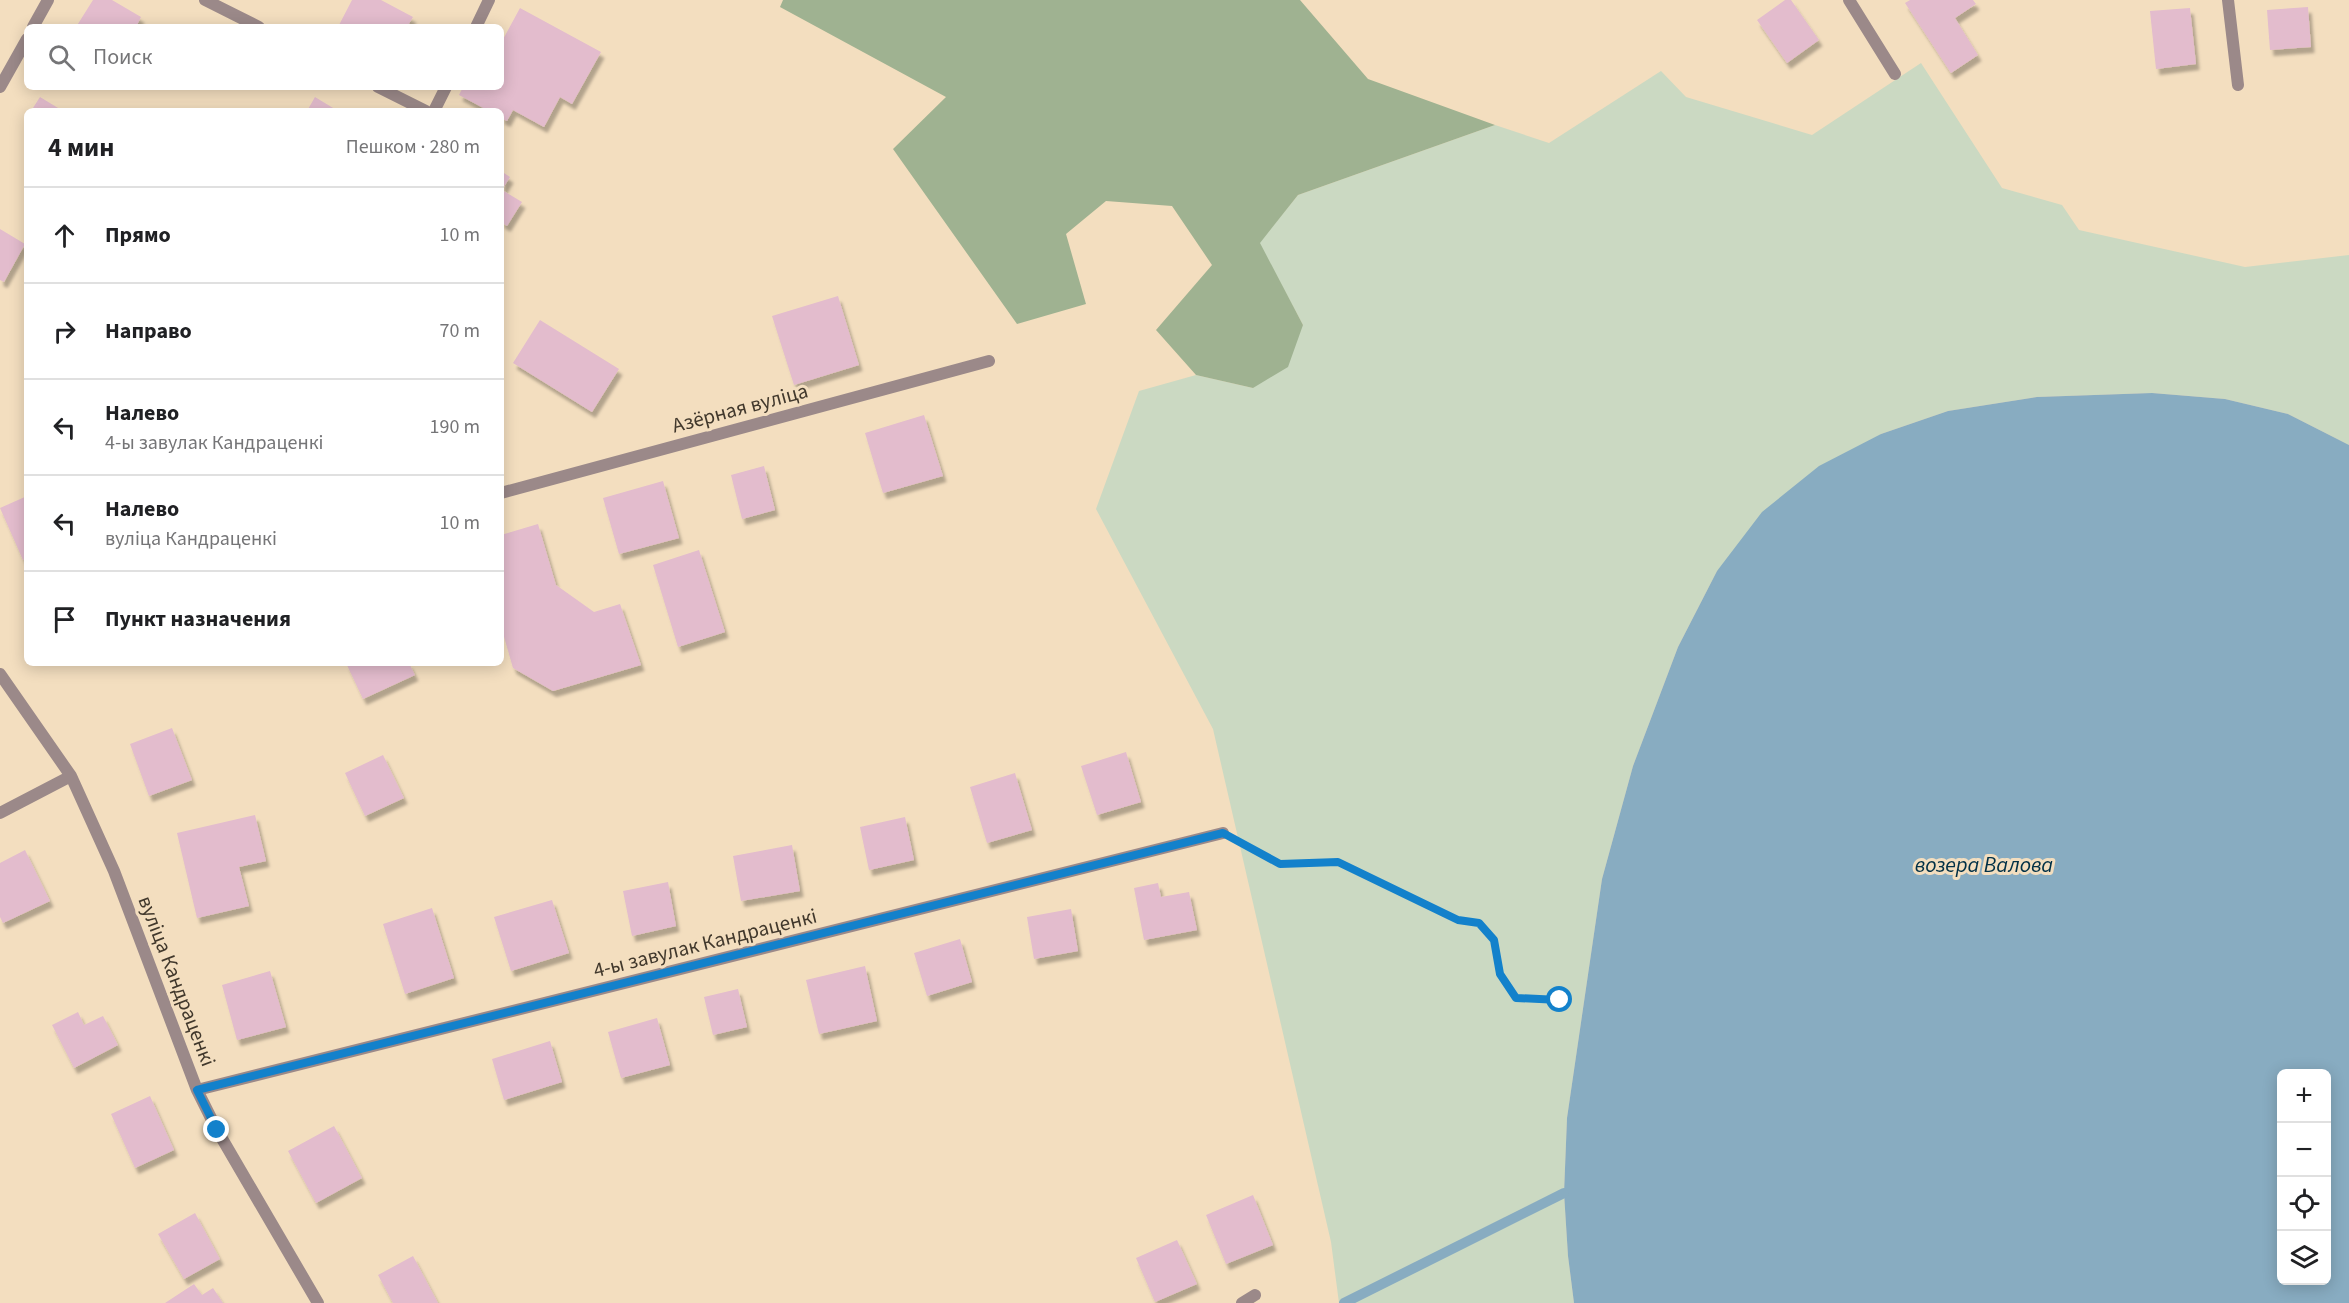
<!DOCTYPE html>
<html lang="ru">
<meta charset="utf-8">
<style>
body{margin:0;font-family:"Source Sans 3",sans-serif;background:#f6f6f6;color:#202124}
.controls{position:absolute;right:18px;bottom:18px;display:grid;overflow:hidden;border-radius:9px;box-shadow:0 3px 15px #0003}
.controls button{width:54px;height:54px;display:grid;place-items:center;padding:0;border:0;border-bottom:2px solid #e0e0e0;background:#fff;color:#202124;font:30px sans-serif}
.stop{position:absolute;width:18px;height:18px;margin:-14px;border:4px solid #1381cb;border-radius:50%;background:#fff}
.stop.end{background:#1381cb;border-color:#fff;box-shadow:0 2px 6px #0008}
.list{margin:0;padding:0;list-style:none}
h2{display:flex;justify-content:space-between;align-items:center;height:78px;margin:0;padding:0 24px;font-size:26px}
h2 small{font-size:20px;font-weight:400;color:#757577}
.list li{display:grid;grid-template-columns:39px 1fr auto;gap:18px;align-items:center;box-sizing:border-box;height:96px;padding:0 24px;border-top:2px solid #e0e0e0}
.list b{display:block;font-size:22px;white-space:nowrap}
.list p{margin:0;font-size:20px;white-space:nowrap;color:#757577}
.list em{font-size:20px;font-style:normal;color:#757577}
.icon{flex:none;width:33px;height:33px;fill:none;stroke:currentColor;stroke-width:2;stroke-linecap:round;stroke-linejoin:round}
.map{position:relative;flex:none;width:2349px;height:1303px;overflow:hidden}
.search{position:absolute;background:#fff;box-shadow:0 3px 15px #0003;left:24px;top:24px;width:480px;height:66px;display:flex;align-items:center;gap:15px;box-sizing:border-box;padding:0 21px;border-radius:9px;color:#757577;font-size:22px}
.panel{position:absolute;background:#fff;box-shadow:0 3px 15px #0003;left:24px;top:108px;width:480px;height:558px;border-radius:9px}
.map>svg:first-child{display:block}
.green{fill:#cbd9c2}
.forest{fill:#9fb291}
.water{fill:#88acc1;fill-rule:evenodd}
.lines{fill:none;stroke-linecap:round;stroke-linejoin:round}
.stream{stroke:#88acc1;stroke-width:10}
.building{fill:#e3bccd;filter:url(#shadow)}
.path{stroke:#bcab92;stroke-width:4;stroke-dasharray:6 3;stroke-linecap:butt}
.street{stroke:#9b8989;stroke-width:12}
.route{stroke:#1381cb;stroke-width:8}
.labels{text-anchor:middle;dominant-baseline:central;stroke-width:6;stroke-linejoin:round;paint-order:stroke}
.street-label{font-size:21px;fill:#41382c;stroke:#f3debf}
.water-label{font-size:22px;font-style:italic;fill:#003046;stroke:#f3debf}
</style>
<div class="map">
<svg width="2349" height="1303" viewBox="0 0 2349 1303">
<defs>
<filter id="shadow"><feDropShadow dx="3.5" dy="6" stdDeviation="1.5" flood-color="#0004"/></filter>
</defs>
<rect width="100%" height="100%" fill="#f3debf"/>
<path class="green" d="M 1921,63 L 2002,188 L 2062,205 L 2079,230 L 2245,267 L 2349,255 L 2349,445 L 2288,414 L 2225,399 L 2152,393 L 2037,397 L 1948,411 L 1881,434 L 1717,571 L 1678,647 L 1633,766 L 1602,879 L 1567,1118 L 1564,1193 L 1568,1256 L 1574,1303 L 1339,1303 L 1331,1242 L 1213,729 L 1096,509 L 1139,391 L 1196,375 L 1253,388 L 1303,325 L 1259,243 L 1298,195 L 1495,125 L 1549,143 L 1661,71 L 1686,97 L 1812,135 Z"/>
<path class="forest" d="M 783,0 L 1300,0 L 1368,79 L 1495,125 L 1298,195 L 1260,243 L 1303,325 L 1288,367 L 1253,388 L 1196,375 L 1156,330 L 1212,265 L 1172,206 L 1106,201 L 1066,234 L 1086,304 L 1017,324 L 893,149 L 946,97 L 780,7 Z"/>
<path class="water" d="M 2152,393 L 2225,399 L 2288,414 L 2349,445 L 2349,1303 L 1574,1303 L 1568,1256 L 1564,1193 L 1567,1118 L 1602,879 L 1633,766 L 1678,647 L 1717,571 L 1762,512 L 1819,466 L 1881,434 L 1948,411 L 2037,397 ZM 2282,1074 L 2326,1074 L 2326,1280 L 2282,1280 Z"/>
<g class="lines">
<path class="stream" d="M 1344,1303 L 1564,1193"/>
</g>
<path class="building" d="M 93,0 L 112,0 L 141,17 L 136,27 L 76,27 Z
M 352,0 L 381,0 L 413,17 L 407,27 L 338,27 Z
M 1785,0 L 1791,0 L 1819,40 L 1787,63 L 1757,20 Z
M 1910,0 L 1973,0 L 1976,4 L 1955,18 L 1978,55 L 1951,73 L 1905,3 Z
M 2308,7 L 2311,47 L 2270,50 L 2267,10 Z
M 520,8 L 601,52 L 572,104 L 560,97 L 544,127 L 513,110 L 507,121 L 501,118 L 501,111 L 489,111 L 459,95 L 463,87 L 501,87 L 501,43 Z
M 2190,8 L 2196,64 L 2156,69 L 2150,11 Z
M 40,97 L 63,111 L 31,111 Z
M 315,97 L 338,111 L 307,111 Z
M 501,171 L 510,177 L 502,190 L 522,202 L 507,226 L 501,222 Z
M 0,229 L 25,244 L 4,282 L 0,280 Z
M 838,296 L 859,365 L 794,385 L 772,316 Z
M 540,320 L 619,369 L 592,412 L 513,363 Z
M 924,415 L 943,476 L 883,493 L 865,433 Z
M 764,466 L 775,510 L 742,519 L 731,475 Z
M 663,481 L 679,538 L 619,554 L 603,498 Z
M 27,496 L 27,558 L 23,560 L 0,508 Z
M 538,524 L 556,585 L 594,612 L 620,604 L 641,665 L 553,691 L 513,668 L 501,626 L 501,535 Z
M 699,550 L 725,632 L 678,647 L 653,565 Z
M 346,663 L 409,663 L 415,675 L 363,699 Z
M 172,728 L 192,780 L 149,796 L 130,744 Z
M 1126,752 L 1141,802 L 1097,815 L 1081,766 Z
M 383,755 L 404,798 L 365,816 L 345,773 Z
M 1015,773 L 1032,830 L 987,843 L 970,787 Z
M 255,815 L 266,861 L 239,867 L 249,906 L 197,918 L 177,833 Z
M 905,817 L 914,860 L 869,870 L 860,827 Z
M 792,845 L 800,891 L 741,901 L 733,856 Z
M 25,850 L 50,901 L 3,923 L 0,917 L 0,863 Z
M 668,882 L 676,926 L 632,936 L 623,891 Z
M 1158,883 L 1161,897 L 1189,892 L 1197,930 L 1144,940 L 1134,888 Z
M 552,900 L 569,953 L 511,971 L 494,917 Z
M 432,908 L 454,978 L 405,994 L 383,924 Z
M 1071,909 L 1078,951 L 1034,959 L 1027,917 Z
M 960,939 L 972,982 L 927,996 L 914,953 Z
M 865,966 L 877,1021 L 819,1034 L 806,980 Z
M 270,971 L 286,1027 L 237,1040 L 222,985 Z
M 738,989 L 747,1027 L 713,1035 L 704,997 Z
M 78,1012 L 84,1025 L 103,1016 L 118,1045 L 74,1068 L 52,1025 Z
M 657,1018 L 670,1065 L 621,1078 L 608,1032 Z
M 550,1041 L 562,1082 L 504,1100 L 492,1059 Z
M 150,1096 L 174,1150 L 135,1168 L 111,1114 Z
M 334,1126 L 362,1178 L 316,1203 L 288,1151 Z
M 1253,1195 L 1273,1245 L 1226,1264 L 1206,1215 Z
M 195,1213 L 220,1259 L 184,1279 L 158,1234 Z
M 1177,1240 L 1197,1284 L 1155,1302 L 1136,1258 Z
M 413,1256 L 438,1303 L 393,1303 L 378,1275 Z
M 194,1284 L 202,1295 L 213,1288 L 223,1303 L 165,1303 Z"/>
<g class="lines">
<path class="path" d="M 1245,845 L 1280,864 L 1338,862 L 1458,920 L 1479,923 L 1494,940 L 1500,974 L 1516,997 L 1560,1000"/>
<path class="street" d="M 205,0 L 259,27
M 1849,0 L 1895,74
M 2228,0 L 2238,85
M 33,27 L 48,0
M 476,27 L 489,0
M 0,87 L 27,39
M 378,87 L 426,111
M 434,111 L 446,87
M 501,493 L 989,361
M 0,674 L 71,776 L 114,871 L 197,1090 L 217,1130 L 318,1303
M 0,813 L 71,776
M 197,1090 L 1223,833
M 1242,1303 L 1255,1295"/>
</g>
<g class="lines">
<path class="route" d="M 217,1130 L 197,1090 L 1223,833 L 1280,864 L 1338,862 L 1458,920 L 1479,923 L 1494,940 L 1500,974 L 1516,998 L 1560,1000"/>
</g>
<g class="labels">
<g class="street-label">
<text transform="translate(740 408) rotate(-15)">Азёрная вуліца</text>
<text transform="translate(705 943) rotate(-14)">4-ы завулак Кандраценкі</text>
<text transform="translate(177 981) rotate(69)">вуліца Кандраценкі</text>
</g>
<g class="water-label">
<text x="1984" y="865">возера Валова</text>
</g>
</g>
</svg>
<div class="controls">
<button>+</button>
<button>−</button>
<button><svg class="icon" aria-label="locate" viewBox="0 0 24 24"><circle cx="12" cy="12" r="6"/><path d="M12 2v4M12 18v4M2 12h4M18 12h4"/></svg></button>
<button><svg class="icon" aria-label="layers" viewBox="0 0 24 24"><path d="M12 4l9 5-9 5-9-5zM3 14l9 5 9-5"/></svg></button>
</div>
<div class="stop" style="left:1560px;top:1000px"></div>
<div class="stop end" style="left:217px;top:1130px"></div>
<div class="search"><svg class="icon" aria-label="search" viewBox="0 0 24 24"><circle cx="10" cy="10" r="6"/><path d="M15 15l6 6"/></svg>Поиск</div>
<section class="panel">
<h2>4 мин<small>Пешком · 280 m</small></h2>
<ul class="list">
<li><svg class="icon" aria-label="ahead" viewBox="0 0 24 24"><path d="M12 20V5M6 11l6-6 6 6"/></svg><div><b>Прямо</b></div><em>10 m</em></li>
<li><svg class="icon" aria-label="right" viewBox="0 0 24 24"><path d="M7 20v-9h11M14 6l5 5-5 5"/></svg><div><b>Направо</b></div><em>70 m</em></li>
<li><svg class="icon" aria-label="left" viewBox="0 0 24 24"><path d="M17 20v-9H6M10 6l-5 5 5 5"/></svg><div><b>Налево</b><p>4-ы завулак Кандраценкі</p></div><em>190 m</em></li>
<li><svg class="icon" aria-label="left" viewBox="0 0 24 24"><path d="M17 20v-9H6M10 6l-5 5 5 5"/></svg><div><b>Налево</b><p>вуліца Кандраценкі</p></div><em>10 m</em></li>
<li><svg class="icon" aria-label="arrive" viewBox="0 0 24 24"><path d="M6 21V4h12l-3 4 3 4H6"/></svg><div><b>Пункт назначения</b></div></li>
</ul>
</section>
</div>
